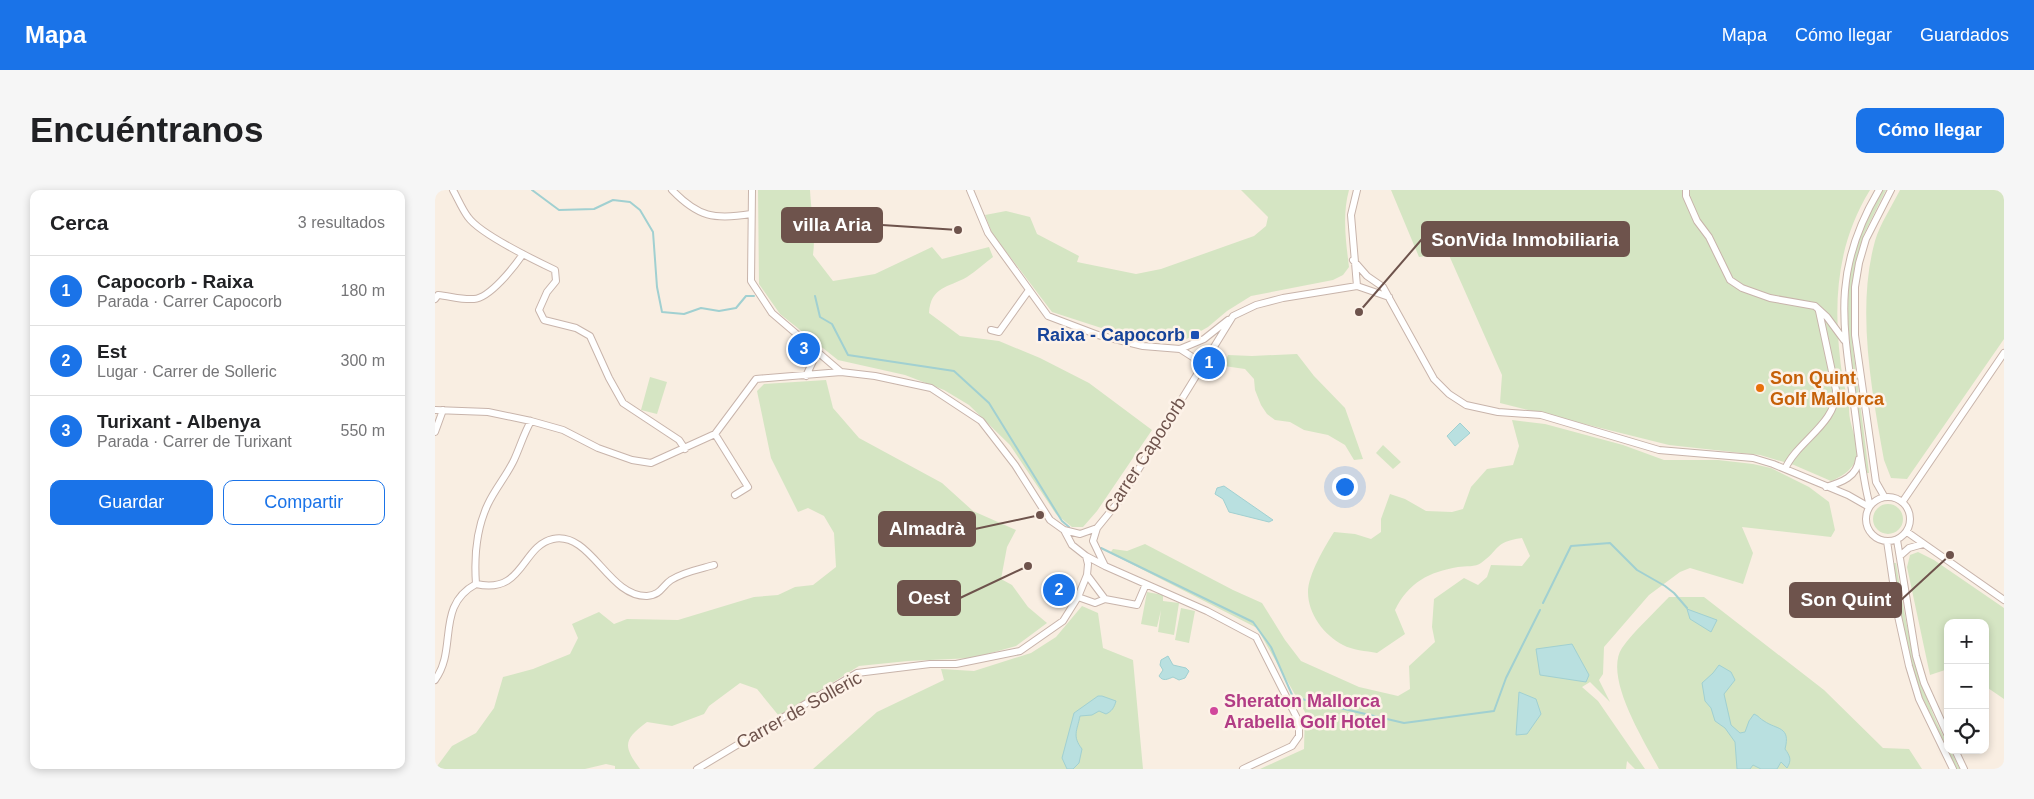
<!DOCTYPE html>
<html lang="es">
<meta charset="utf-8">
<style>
body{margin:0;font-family:Arial,sans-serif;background:#f6f6f6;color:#202124}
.controls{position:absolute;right:15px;bottom:15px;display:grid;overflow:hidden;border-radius:10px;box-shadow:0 2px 8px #0003}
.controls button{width:45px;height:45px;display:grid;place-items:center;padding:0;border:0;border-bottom:1px solid #e0e0e0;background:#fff;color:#202124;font:25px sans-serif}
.you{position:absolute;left:909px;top:296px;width:18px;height:18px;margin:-12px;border:4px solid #fff;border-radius:50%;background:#1a73e8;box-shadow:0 0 0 8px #1a73e833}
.badge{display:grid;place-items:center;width:32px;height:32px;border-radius:50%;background:#1a73e8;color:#fff;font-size:16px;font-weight:700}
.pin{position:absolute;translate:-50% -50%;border:2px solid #fff;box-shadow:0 1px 5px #0006}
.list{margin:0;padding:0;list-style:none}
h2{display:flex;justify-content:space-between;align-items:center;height:65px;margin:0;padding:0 20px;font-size:21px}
h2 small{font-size:16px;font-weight:400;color:#757577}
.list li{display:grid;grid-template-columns:32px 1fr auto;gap:15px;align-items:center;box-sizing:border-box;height:70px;padding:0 20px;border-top:1px solid #e0e0e0}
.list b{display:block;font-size:19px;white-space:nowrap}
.list p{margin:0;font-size:16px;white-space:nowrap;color:#757577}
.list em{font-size:16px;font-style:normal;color:#757577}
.actions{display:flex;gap:10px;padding:15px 20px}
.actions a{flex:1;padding:11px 0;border:1px solid #1a73e8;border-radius:10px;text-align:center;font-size:18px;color:#1a73e8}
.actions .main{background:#1a73e8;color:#fff}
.icon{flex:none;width:28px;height:28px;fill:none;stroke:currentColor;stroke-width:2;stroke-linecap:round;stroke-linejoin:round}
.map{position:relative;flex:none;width:1569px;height:579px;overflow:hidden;border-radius:10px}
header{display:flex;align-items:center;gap:30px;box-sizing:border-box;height:70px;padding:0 25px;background:#1a73e8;color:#fff}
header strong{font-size:24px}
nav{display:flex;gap:28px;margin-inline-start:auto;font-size:18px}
.intro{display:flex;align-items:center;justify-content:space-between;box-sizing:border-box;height:120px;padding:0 30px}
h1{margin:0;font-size:35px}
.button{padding:12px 22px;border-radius:10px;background:#1a73e8;color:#fff;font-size:18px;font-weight:700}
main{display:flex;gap:30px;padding:0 30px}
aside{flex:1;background:#fff;border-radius:10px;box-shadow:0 2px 8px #0003}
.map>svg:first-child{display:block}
.green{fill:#d5e5c3}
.water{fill:#b9e0e0;stroke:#a1d0d1}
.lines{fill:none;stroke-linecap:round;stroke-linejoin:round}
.stream{stroke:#a1d0d1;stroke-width:2}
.minor-casing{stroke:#c8b4ab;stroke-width:8}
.minor{stroke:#fff;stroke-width:6}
.transit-dot{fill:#1a4fb4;stroke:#fdf2e8;stroke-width:2}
.food-dot{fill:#e8710a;stroke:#fdf2e8;stroke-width:2}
.hotel-dot{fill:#d1479c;stroke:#fdf2e8;stroke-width:2}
.labels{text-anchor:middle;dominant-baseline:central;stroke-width:5;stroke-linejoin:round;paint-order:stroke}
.transit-label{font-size:18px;font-weight:bold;fill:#164399;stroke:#fdf2e8;text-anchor:end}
.food-label{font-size:18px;font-weight:bold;fill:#c56008;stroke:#fdf2e8;text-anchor:start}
.street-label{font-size:18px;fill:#6e534c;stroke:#fdf2e8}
.hotel-label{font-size:18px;font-weight:bold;fill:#b23c85;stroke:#fdf2e8;text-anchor:start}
.leader{fill:none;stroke:#6e534c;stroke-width:2}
.callout-dot{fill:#6e534c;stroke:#fdf2e8;stroke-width:2}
.callout{fill:#6e534c;stroke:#6e534c;stroke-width:2}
.callout-label{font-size:19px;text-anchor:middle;font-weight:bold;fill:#fff}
</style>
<header>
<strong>Mapa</strong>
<nav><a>Mapa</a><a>Cómo llegar</a><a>Guardados</a></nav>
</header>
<div class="intro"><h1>Encuéntranos</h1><a class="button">Cómo llegar</a></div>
<main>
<aside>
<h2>Cerca<small>3 resultados</small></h2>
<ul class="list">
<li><span class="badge">1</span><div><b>Capocorb - Raixa</b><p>Parada · Carrer Capocorb</p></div><em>180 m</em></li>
<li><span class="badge">2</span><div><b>Est</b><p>Lugar · Carrer de Solleric</p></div><em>300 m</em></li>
<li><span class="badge">3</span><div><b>Turixant - Albenya</b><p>Parada · Carrer de Turixant</p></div><em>550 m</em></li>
</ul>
<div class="actions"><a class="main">Guardar</a><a>Compartir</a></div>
</aside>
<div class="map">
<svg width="1569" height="579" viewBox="0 0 1569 579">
<rect width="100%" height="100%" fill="#f9eee2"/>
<path class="green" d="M 323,0 L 375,0 C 376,22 381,43 378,65 L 398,91 L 440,84 L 497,57 L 507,69 L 554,57 L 558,67 C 550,73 541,81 532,87 C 513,98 496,96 494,123 L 525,146 L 564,151 L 605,168 L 654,193 L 717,240 L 662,321 L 648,337 L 637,337 L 621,324 L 575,255 L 534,215 L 509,200 L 470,185 L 403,170 L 345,124 L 324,94 Z
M 806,0 L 914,0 C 907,25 911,52 914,77 L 908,85 L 898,90 L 816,106 L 792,121 L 773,137 L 750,150 L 729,152 L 691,146 L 617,122 L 557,43 L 550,25 L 571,21 L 595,27 L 602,44 L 644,66 L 642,72 L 701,84 L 726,79 L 819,46 L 831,36 L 833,27 Z
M 956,0 L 1435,0 C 1398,60 1398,124 1408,191 C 1410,199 1413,206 1414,214 C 1414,219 1414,224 1415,229 C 1417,240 1425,259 1421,270 C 1416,281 1406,287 1396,291 L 1359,275 L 1325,265 L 1234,255 L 1065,213 L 1067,185 L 1013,63 L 984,67 Z
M 1447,0 L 1451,0 L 1429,44 L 1420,75 L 1416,101 L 1417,150 L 1434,283 L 1432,283 C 1426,252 1422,220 1418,188 C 1414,153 1409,117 1414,81 C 1419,53 1433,25 1447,0 Z
M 1465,0 L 1569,0 L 1569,149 L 1472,289 L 1456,288 L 1449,270 C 1437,202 1421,119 1440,51 C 1445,34 1457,16 1465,0 Z
M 862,164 L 879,186 L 910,218 L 928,269 L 919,270 L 910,255 L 893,245 L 869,240 L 855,232 L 840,230 L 832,224 L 826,215 L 820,200 L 819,189 L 810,179 L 789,176 L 793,165 L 817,166 Z
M 215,187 L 232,192 L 222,224 L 206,220 Z
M 391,190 L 398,218 L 424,248 L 507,293 L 538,321 L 581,340 L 572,357 L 566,389 L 577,395 L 593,417 L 612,433 L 581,456 L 538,468 L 473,471 L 424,476 L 344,526 L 322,499 L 305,493 L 274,516 L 269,524 L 237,536 L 212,532 C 188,550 188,556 205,579 L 180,579 L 180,576 L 171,574 L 150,579 L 0,579 L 17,556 L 41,543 L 59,518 L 68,487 L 98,479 L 135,464 L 143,448 L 137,434 L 164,422 L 179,434 L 192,429 L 243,430 L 319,407 L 343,405 L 360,397 L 378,395 L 401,377 L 399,343 L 389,326 L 373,318 L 363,322 L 336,268 L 322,201 L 329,194 Z
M 1077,230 L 1110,234 L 1188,255 L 1229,270 L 1283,270 L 1318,274 L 1336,278 L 1374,297 L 1394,312 L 1400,340 L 1396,347 L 1307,337 L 1318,363 L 1308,394 L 1255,378 L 1245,382 L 1214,405 L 1169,457 L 1168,484 L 1164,490 L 1175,512 L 1155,492 L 1147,497 L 1163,511 L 1210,579 L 1200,579 L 1192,571 L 1191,579 L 825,579 L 869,559 L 870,522 L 822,438 L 675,363 L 678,359 L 692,361 L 710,354 L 798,400 L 827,413 L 850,450 L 866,471 L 924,497 L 963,506 L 975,499 L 974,476 L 1000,452 L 997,437 L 999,409 L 1029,388 L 1043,395 L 1052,387 L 1056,375 L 1087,376 L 1095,366 L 1087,348 C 1058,352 1065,360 1046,373 C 1041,377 1030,376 1023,377 C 994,382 974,392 960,420 L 970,444 L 942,463 C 931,461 917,460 908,455 C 889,445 873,424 873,402 C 873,385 890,356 899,342 L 920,344 L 936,349 L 946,342 L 946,329 L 955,304 L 970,309 L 991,321 L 1017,322 L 1028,319 L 1036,297 L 1052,279 L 1078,275 L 1084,256 Z
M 948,255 L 966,272 L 958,279 L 941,263 Z
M1438 329a15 15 0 1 1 30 0a15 15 0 1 1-30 0Z
M 1483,362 L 1499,370 L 1569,418 L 1569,509 L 1550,496 L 1550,433 L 1513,433 L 1513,479 L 1495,485 L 1472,377 L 1475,365 Z
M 1458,373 L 1461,373 C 1471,437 1482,498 1513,555 L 1513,560 L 1515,560 L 1525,579 L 1522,579 L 1487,507 L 1478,479 L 1466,427 Z
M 712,402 L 728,405 L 728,411 L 744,413 L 739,445 L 723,442 L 726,420 L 722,437 L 706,434 Z
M 1234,407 L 1269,407 L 1389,500 L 1448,558 L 1474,559 L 1487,579 L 1224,579 C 1210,552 1168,487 1187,458 C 1199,441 1219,423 1234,407 Z
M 647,416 L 663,423 L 668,458 L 698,470 L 708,579 L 378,579 L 442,522 L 509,490 L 506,479 L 539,481 L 596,463 L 621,447 Z
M 746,418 L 760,421 L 754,453 L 740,450 Z"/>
<path class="water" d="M 1025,233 L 1035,243 L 1020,256 L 1012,246 Z
M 789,296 L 838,330 L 834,332 L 794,322 L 788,309 L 780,304 L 782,298 Z
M 1252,419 L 1282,430 L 1276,442 L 1255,429 Z
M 1137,454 L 1154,485 L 1151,492 L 1105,485 L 1101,459 Z
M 733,466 L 738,475 L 751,478 L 754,481 L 750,488 L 744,490 L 738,487 C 733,489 728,492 724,486 L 728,480 L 725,475 L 726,470 Z
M 1284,475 L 1296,482 L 1300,490 L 1289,504 L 1296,535 L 1305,543 L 1310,542 L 1314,531 L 1319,524 C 1324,526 1325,529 1329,531 C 1342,540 1356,536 1350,559 C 1355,566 1357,570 1352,578 L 1346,572 L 1342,579 L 1326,579 L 1318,575 L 1315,579 L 1302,579 L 1300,552 L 1290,538 L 1280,531 L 1276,518 L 1270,511 L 1267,493 L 1278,483 Z
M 1084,502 L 1101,509 L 1106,524 L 1092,544 L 1081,545 Z
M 663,506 L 667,506 L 681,511 C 679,518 677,521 671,524 L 664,521 L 657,525 L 645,526 C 642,541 637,546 647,559 L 644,573 L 638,579 L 632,579 L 627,568 L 639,523 Z"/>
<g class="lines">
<path class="stream" d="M 97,0 L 124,20 L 159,19 L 178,10 L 195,12 L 205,20 L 218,42 L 222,97 L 227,122 L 249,124 L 266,118 L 284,121 L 301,118 L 311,106 L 319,106
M 380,106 L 385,127 L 397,134 L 413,165 L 519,181 L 554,213 L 627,331 L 634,337
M 666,358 L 818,432 L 836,457 L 858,507 L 969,533 L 1059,521 L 1071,488 L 1105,420
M 1108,413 L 1136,356 L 1175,353 L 1202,380 L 1230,396 L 1239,403 L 1252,418"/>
<defs>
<path id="minor" d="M 18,0 C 23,9 27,19 33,27 C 45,44 99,70 120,80 L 121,91 L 112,102 L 104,120 L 109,130 L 141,138 L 155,146 L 174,188 L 188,213 L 244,250 L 250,259
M 237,0 C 263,27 279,30 316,24
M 317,0 L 316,91 L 337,123 L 406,182
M 535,0 L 553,43 L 613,126 L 663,145 L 708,156 L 745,159 L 769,149 L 793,130
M 922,0 L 916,25 L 922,96
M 1251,0 L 1251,6 L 1262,31 L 1274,47 L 1295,90 L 1307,98 L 1335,108 L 1380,116 L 1392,127 L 1409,150
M 918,70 L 932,86 L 948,97 L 999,189 L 1014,204 L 1031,215 L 1063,222 L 1106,225 L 1224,260 L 1318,268 L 1338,274 L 1413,305 L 1434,317
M 0,109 L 3,105 C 15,106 26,110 39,109 C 55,108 79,77 88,64
M 556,140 L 564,142 L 594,100
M 745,159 L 759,168 L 764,181
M 371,186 L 379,169 L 379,159
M 0,220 L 53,222 L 96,231 L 128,240 L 163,258 L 197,270 L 216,273 L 280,244 L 321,189 L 406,182 L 440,186 L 496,198 L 546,231 L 580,275 L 615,330 L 629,340 L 645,344 L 662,338
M 0,242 L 8,220
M 280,244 L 313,297 L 300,305
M 1350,279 C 1362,251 1402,234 1401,200 L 1384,121
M 1391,297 C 1407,292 1422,287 1424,269
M 1449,306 L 1441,292 L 1420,145 L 1420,97 L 1424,73 L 1431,49 L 1456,0
M1431 329a22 22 0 1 1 44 0a22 22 0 1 1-44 0Z
M 1468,311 L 1569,163
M 1435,316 C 1427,288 1424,251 1420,222 C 1408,134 1396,81 1444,0
M 629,340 L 637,355 L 651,366 L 670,376 L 772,421 L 821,447 L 864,532 L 864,546 L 857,556 L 808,579
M 1472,342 L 1569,410
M 1462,350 L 1481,466 L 1489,493 L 1513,546
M 1452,351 L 1463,426 L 1474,476 L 1484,509 L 1518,579
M 1465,366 L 1474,358 L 1488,354
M 670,376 L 658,351 L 662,338 L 684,311 L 798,126 L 821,115 L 848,108 L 922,96 L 954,107
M 652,385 L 670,409 L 702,415 L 711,394
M 41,394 C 89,405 86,356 118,349 C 156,341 173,407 212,406 C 226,405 227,396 236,390 C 248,382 265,379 279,375
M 643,407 L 660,413 L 670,409
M 0,490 C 23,459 0,416 41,394 C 39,366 41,339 53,314 C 60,299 72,285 79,270 C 85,257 89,243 96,231
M 1520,560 L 1529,579
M 262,579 L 422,483 L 495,474 L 521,474 L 585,461 L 628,431 L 643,407 L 652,385 L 653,374 L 651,366"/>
</defs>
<use href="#minor" class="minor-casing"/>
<use href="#minor" class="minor"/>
</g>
<rect class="transit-dot" x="755" y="140" width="10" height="10" rx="2.5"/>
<circle class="food-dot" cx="1325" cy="198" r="5"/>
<circle class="hotel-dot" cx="779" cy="521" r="5"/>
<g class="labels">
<g class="transit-label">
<text x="750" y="145">Raixa - Capocorb</text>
</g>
<g class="food-label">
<text x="1335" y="188">Son Quint<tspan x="1335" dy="21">Golf Mallorca</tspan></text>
</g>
<g class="street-label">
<text transform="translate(710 265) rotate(-57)">Carrer Capocorb</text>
<text transform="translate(364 520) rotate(-29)">Carrer de Solleric</text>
</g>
<g class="hotel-label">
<text x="789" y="511">Sheraton Mallorca<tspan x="789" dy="21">Arabella Golf Hotel</tspan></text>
</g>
</g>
<path class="leader" d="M523 40L447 35M924 122L987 49M605 325L540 339M593 376L525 408M1515 365L1466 410"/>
<g class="callout-dot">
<circle cx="523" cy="40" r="5"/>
<circle cx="924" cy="122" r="5"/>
<circle cx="605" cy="325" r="5"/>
<circle cx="593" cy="376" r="5"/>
<circle cx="1515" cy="365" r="5"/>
</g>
<g class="callout">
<rect x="347" y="18" width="100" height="34" rx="5"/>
<rect x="987" y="32" width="207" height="34" rx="5"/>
<rect x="444" y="322" width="96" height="34" rx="5"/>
<rect x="463" y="391" width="62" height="34" rx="5"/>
<rect x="1355" y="393" width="111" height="34" rx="5"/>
</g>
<g class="callout-label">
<text x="397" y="41">villa Aria</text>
<text x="1090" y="56">SonVida Inmobiliaria</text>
<text x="492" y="345">Almadrà</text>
<text x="494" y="414">Oest</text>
<text x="1411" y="416">Son Quint</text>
</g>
</svg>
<div class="controls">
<button>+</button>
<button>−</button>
<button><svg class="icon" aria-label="locate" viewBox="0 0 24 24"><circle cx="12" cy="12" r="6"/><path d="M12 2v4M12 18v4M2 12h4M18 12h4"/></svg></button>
</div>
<div class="you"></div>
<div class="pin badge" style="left:774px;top:173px">1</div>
<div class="pin badge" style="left:624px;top:400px">2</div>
<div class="pin badge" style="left:369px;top:159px">3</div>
</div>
</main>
